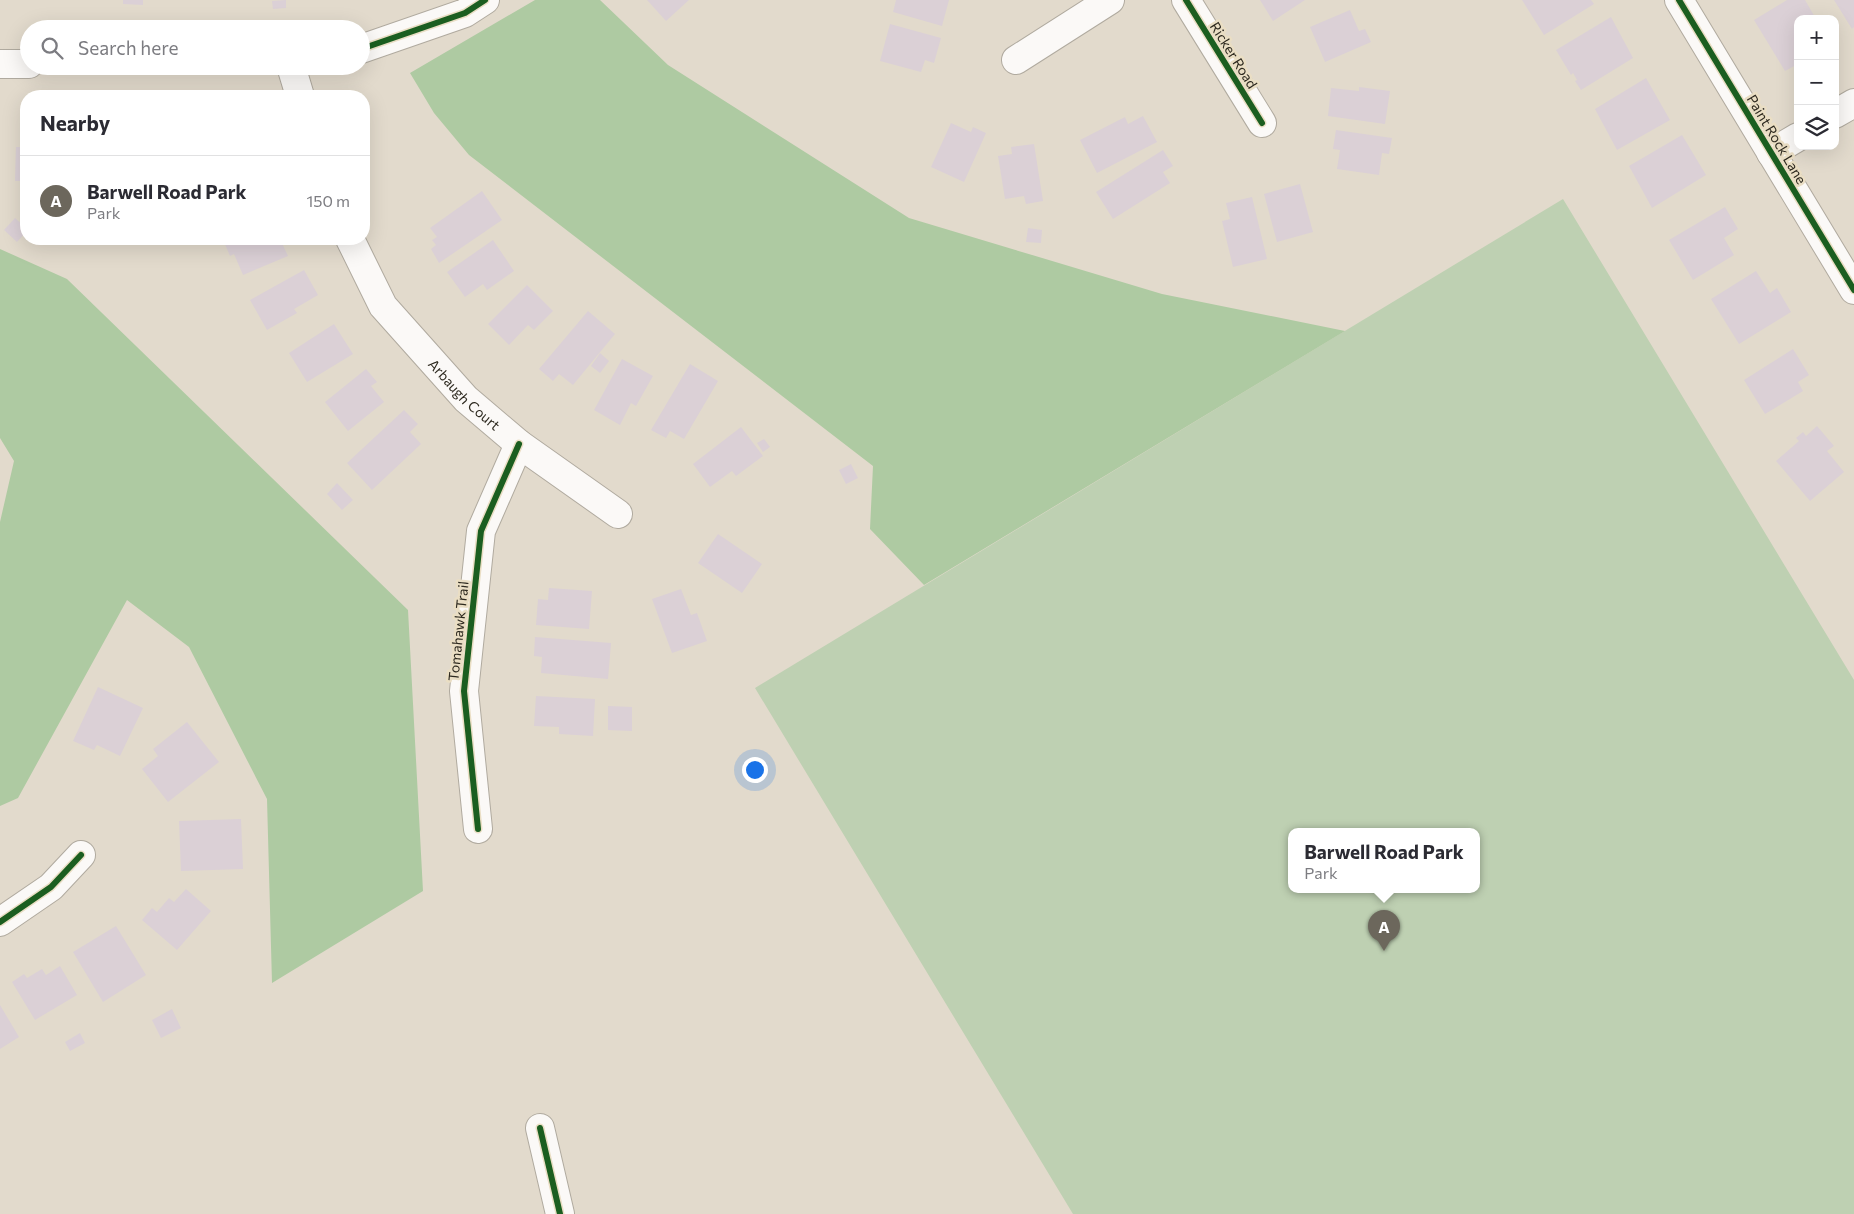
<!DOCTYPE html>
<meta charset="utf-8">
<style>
body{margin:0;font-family:Commissioner,sans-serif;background:#f7f7f7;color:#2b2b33}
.controls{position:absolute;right:15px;top:15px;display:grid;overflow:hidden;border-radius:10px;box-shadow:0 5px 20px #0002}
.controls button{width:45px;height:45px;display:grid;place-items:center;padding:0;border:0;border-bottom:1px solid #e1e1e2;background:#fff;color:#2b2b33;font:25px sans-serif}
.you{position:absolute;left:754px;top:769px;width:18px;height:18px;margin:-12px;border:4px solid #fff;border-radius:50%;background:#1a73e8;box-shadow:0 0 0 8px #1a73e833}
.badge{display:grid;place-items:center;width:32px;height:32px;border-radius:50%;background:#6c675c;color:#fff;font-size:16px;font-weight:700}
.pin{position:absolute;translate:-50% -41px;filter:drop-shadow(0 1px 2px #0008)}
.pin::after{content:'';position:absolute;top:26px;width:18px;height:15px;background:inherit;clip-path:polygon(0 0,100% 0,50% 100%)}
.popup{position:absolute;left:1288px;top:828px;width:192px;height:65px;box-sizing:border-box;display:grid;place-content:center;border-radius:10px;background:#fff;filter:drop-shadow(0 1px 4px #0005);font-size:16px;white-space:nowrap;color:#7c7c81}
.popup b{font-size:19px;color:#2b2b33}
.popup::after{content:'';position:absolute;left:50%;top:100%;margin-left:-10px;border:10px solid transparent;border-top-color:#fff}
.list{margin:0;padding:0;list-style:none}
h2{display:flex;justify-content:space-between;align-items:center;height:65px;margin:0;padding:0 20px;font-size:21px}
h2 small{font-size:16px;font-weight:400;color:#7c7c81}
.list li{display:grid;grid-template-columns:32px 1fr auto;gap:15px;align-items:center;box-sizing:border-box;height:90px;padding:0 20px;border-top:1px solid #e1e1e2}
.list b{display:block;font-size:19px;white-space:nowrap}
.list p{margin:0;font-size:16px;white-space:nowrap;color:#7c7c81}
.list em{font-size:16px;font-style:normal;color:#7c7c81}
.icon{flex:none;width:28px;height:28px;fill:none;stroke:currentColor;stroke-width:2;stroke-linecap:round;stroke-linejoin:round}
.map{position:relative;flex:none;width:1854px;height:1214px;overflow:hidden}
.search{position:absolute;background:#fff;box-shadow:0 5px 20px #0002;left:20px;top:20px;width:350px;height:55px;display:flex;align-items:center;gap:12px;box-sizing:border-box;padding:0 18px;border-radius:28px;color:#7c7c81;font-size:19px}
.panel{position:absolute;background:#fff;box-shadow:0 5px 20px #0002;left:20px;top:90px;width:350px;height:155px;border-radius:20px}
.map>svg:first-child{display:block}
.green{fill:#bed0b2;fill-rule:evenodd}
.forest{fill:#aecaa2}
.building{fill:#dbd0d6}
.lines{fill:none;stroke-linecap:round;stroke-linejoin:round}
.minor-casing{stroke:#b0aa9f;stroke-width:30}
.minor{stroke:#fbf9f7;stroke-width:28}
.cycleway-casing{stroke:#eadec4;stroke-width:9}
.cycleway{stroke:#1b5e20;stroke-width:6}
.labels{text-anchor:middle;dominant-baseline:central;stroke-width:5;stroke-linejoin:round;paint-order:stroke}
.street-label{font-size:14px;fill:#2d291f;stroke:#eadec4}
</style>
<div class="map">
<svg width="1854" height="1214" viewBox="0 0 1854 1214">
<rect width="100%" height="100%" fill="#e2dacc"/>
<path class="green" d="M 1563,199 L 1854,680 L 1854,1214 L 1073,1214 L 755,688 ZM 1292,832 L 1476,832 L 1476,890 L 1292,890 Z"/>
<path class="forest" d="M 535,0 L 600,0 L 668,65 L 909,218 L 1162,294 L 1345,331 L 924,585 L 870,529 L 873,466 L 469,155 L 434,113 L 410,73 Z
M 0,249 L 67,279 L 408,610 L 423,891 L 272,983 L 267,799 L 189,647 L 127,600 L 18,798 L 0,806 L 0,522 L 14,461 L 0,438 Z"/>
<path class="building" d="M 123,0 L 143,0 L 143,5 L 123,4 Z
M 286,0 L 286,8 L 273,9 L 272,1 Z
M 647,0 L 689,0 L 666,21 Z
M 896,0 L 949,0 L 942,26 L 893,12 Z
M 1260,0 L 1305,0 L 1273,21 Z
M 1522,0 L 1591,0 L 1594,4 L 1544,35 Z
M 1787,0 L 1805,0 L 1816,19 L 1798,19 L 1798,64 L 1785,71 L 1754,20 Z
M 1834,0 L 1854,0 L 1854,27 L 1852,29 Z
M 1350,10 L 1359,31 L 1365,29 L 1371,42 L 1325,62 L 1310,27 Z
M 1611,17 L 1633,58 L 1581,90 L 1575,81 L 1577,80 L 1573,73 L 1571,75 L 1556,50 Z
M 890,24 L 941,38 L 934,63 L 925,60 L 921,72 L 880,61 Z
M 1646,78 L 1670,120 L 1617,150 L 1595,109 Z
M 1359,87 L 1390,91 L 1385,124 L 1328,116 L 1331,88 L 1359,91 Z
M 1143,116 L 1157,142 L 1097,173 L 1080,140 L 1125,117 L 1128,124 Z
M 23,123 L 26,123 L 26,181 L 15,181 L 16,147 L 22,147 Z
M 951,123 L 971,132 L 973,127 L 986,133 L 964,182 L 931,167 Z
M 1336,130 L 1392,138 L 1389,154 L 1382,153 L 1379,175 L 1337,169 L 1340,150 L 1333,149 Z
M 1682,135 L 1706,175 L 1652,208 L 1629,166 Z
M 1034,144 L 1043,201 L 1026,204 L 1024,196 L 1005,199 L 998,156 L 1012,154 L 1011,147 Z
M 1163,150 L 1173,166 L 1163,172 L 1170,183 L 1113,219 L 1096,192 Z
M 1300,184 L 1313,232 L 1277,242 L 1264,194 Z
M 482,191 L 502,220 L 439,263 L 431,249 L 436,245 L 432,240 L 437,237 L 430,228 Z
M 1252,197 L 1267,259 L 1233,267 L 1222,221 L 1230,219 L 1226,203 Z
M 1725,207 L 1738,229 L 1724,238 L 1734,255 L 1693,280 L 1669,240 Z
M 15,218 L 26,228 L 26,232 L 17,242 L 4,230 Z
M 1028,228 L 1042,230 L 1041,243 L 1026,242 Z
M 122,239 L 134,239 L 135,242 L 123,244 Z
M 233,239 L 280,239 L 288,256 L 243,275 L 234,254 L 230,256 L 224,242 Z
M 493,240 L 514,271 L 487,290 L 483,284 L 465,297 L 447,272 Z
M 304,270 L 318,295 L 294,309 L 297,313 L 267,330 L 250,300 Z
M 1756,271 L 1770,293 L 1777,288 L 1791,312 L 1739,344 L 1711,299 Z
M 527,285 L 553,311 L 534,330 L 528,325 L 509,345 L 488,324 Z
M 588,311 L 615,334 L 573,385 L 559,374 L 553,381 L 539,369 Z
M 334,324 L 353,354 L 307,382 L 289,353 Z
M 1793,349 L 1809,375 L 1798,382 L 1803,391 L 1765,414 L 1744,380 Z
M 600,353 L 609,361 L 600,373 L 591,366 Z
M 622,359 L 653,376 L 636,406 L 631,403 L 620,425 L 594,410 Z
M 690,364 L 718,381 L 684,439 L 670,431 L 666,438 L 651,430 Z
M 366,369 L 377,382 L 371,386 L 384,402 L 348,431 L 325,402 Z
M 404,410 L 418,424 L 410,432 L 421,444 L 372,490 L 347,463 Z
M 1817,426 L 1834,446 L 1827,451 L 1844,472 L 1810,501 L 1776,461 L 1799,441 L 1796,438 L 1803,432 L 1806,436 Z
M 741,427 L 763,456 L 736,476 L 732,471 L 710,487 L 693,464 Z
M 764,439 L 770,447 L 763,452 L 757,443 Z
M 851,464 L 858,478 L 846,484 L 839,470 Z
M 337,483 L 353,500 L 342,510 L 327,494 Z
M 718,534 L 762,564 L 742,593 L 698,563 Z
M 549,588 L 592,591 L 589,629 L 536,625 L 538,599 L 548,600 Z
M 681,589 L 691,615 L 697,613 L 707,641 L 672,653 L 652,599 Z
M 535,637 L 611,643 L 608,679 L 541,673 L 542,657 L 534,656 Z
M 98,687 L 143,708 L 120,756 L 97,745 L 94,750 L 73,741 Z
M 536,696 L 595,699 L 593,736 L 559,734 L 559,727 L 534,726 Z
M 608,706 L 632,707 L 632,731 L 608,730 Z
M 187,722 L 219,762 L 168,802 L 142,769 L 158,756 L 153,749 Z
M 241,819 L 243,869 L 181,871 L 179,821 Z
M 186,889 L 211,911 L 177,950 L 142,920 L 152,908 L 157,912 L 169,898 L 174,902 Z
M 116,926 L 146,975 L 103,1002 L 73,952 Z
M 60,966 L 77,995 L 35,1020 L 12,982 L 24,974 L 27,978 L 42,969 L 46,975 Z
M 0,1005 L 19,1037 L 0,1049 Z
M 172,1009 L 181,1028 L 161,1038 L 152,1020 Z
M 80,1033 L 85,1043 L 70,1051 L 65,1042 Z"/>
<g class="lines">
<defs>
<g id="minor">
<path d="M 1186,0 L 1262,123"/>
<path d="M 1679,0 L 1854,290"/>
<path d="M 361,49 L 465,13 L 485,0"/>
<path d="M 1016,60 L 1110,0"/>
<path d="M 0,64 L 29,64"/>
<path d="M 291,66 L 300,96"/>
<path d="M 1835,114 L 1854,103"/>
<path d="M 1771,153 L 1798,137"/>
<path id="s1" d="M 350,239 L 383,306 L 466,399 L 519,444 L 618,514"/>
<path d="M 478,829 L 464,691 L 481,531 L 519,444"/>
<path d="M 0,922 L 51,887 L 81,855"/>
<path d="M 540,1128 L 560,1214"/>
</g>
</defs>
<use href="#minor" class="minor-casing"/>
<use href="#minor" class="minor"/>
<defs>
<path id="cycleway" d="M 1186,0 L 1262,123
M 1679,0 L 1854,290
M 361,49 L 465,13 L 485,0
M 478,829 L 464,691 L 481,531 L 519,444
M 0,922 L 51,887 L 81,855
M 540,1128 L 560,1214"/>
</defs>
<use href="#cycleway" class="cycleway-casing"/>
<use href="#cycleway" class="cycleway"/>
</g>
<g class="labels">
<g class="street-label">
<text transform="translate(1234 55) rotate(58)">Ricker Road</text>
<text transform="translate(1777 139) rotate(59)">Paint Rock Lane</text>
<text stroke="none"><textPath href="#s1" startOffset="195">Arbaugh Court</textPath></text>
<text transform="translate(458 631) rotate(-84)">Tomahawk Trail</text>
</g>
</g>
</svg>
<div class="controls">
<button>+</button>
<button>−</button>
<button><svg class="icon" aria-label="layers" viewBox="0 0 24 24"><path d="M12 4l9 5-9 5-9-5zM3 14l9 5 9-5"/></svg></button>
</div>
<div class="you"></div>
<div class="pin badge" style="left:1384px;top:951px">A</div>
<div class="popup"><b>Barwell Road Park</b>Park</div>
<div class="search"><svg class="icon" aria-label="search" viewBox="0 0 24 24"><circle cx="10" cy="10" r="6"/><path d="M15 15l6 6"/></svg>Search here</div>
<section class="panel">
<h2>Nearby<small></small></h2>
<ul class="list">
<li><span class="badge">A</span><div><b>Barwell Road Park</b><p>Park</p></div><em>150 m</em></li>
</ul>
</section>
</div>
